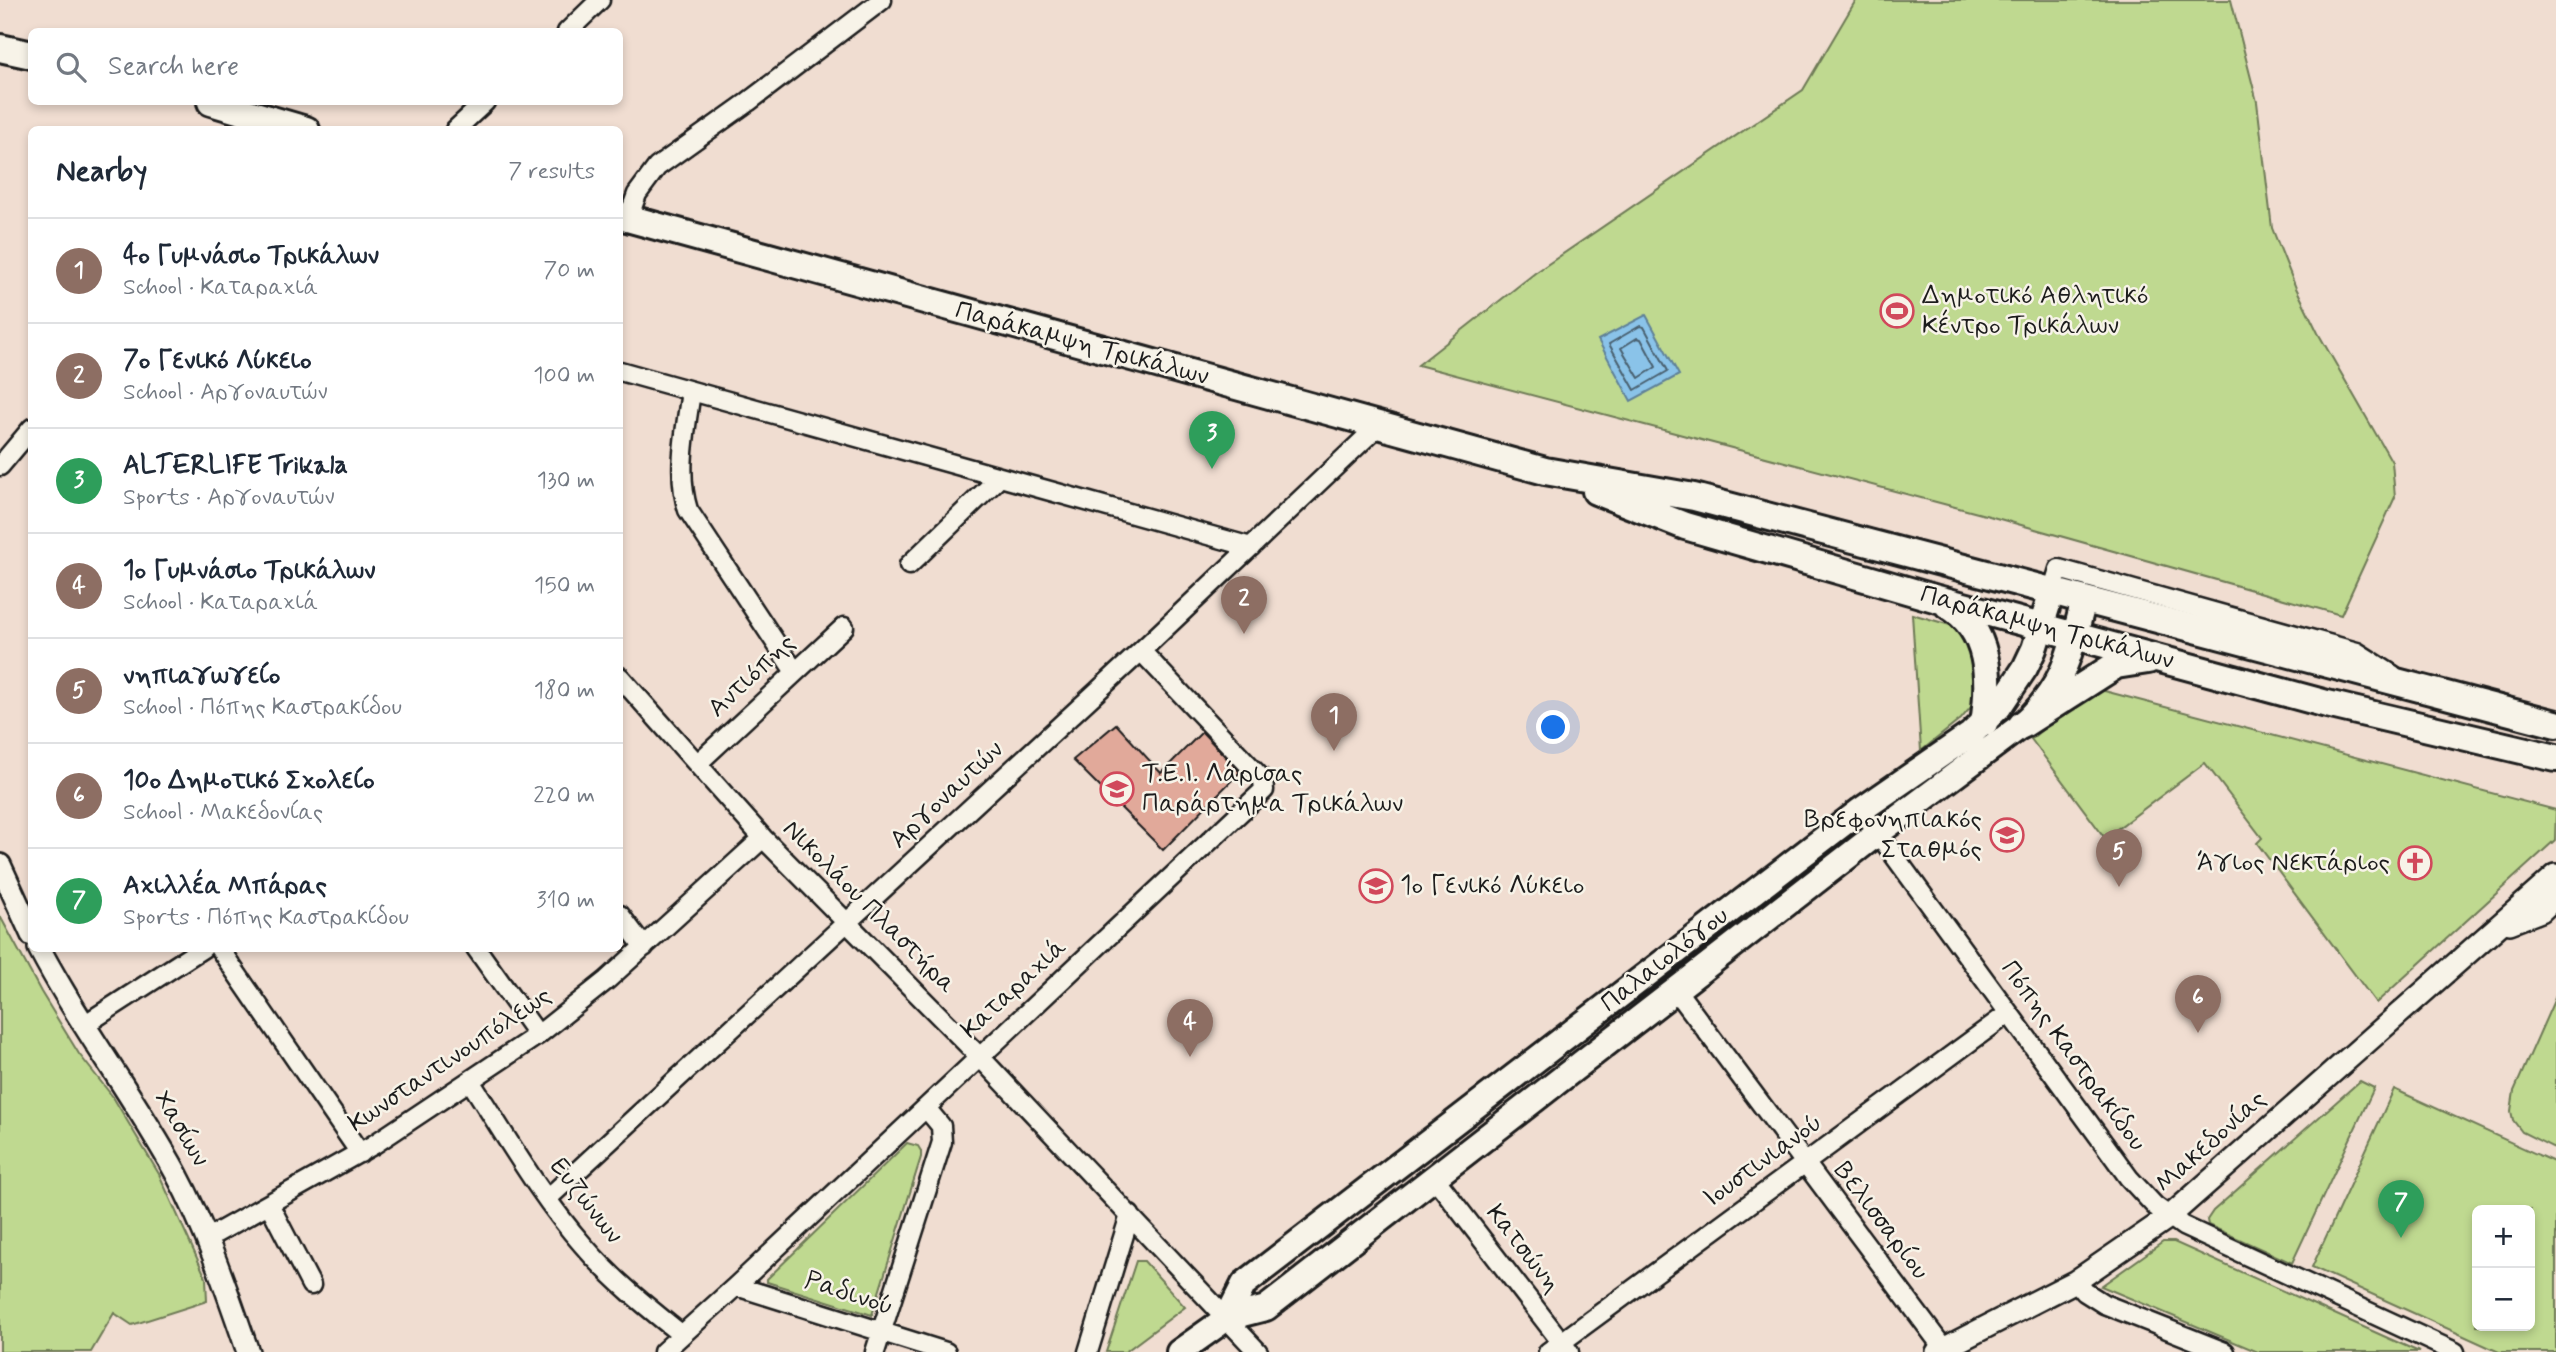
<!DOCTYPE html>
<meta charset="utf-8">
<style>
body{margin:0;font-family:Mynerve,sans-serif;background:#f2f2f3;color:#1f2937}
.controls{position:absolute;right:21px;bottom:21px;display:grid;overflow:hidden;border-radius:10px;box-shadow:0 4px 10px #0003}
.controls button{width:63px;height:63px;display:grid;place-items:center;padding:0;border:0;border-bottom:2px solid #e0e1e3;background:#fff;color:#1f2937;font:35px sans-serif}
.you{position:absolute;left:1554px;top:728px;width:24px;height:24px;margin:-18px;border:5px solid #fff;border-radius:50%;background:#1a73e8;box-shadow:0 0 0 10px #1a73e833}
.badge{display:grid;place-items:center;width:46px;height:46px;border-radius:50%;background:#d1495b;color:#fff;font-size:23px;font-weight:700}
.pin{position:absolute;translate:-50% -58px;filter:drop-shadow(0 2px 4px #0008)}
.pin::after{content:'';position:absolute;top:37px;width:24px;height:21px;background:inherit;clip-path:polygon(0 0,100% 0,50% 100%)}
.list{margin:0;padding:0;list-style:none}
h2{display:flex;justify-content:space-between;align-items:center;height:91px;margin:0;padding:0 28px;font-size:30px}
h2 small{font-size:23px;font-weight:400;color:#747a83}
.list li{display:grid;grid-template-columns:46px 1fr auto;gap:21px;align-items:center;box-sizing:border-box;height:105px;padding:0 28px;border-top:2px solid #e0e1e3}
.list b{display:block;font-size:26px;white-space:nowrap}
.list p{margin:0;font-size:23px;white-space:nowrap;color:#747a83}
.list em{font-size:23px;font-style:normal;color:#747a83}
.icon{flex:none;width:38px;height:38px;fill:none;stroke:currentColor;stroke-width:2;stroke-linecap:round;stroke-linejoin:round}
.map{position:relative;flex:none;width:2556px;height:1352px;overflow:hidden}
.search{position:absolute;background:#fff;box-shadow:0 4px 10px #0003;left:28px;top:28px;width:595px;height:77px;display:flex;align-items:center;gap:18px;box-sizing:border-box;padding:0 24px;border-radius:10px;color:#747a83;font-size:26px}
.panel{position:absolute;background:#fff;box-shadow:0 4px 10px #0003;left:28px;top:126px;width:595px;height:826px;border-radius:10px}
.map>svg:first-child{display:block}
.green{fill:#bfd990;stroke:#6e7a56;stroke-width:2;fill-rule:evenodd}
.water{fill:#8ac3e9;stroke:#5e8097;stroke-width:2}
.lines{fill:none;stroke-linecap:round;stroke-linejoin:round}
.shore{stroke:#485f6e;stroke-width:2}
.building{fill:#e1a99a;stroke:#1c1c1c;stroke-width:2}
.minor-casing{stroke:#1c1c1c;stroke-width:23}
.tertiary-casing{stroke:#1c1c1c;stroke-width:26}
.secondary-casing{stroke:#1c1c1c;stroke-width:30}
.primary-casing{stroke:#1c1c1c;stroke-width:32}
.minor{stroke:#f7f3e8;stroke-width:18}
.tertiary{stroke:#f7f3e8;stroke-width:21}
.secondary{stroke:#f7f3e8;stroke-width:24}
.primary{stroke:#f7f3e8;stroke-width:26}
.labels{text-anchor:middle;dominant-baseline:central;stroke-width:5;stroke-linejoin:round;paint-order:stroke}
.poi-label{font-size:26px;fill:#1c1c1c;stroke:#f7f3e8;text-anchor:start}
.street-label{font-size:26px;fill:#1c1c1c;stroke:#f7f3e8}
</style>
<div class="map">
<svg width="2556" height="1352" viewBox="0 0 2556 1352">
<rect width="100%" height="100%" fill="#f0ddd1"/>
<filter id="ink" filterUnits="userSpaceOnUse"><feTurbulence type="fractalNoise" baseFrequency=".0143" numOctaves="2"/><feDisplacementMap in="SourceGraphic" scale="14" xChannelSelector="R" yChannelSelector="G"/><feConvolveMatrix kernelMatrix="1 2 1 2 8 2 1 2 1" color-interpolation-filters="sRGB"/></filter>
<g filter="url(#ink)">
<path class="green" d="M 1856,0 L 2231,0 L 2257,102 L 2272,228 L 2296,288 L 2318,333 L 2392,462 L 2395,497 L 2341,615 L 1989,516 L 1418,365 L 1535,273 L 1803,90 Z
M 1912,614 L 1950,625 L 1960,633 L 1975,653 L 1977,700 L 1961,719 L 1921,751 Z
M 2093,688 L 2556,810 L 2555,840 L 2376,1003 L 2257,843 L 2262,838 L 2205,763 L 2105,838 L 2031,739 Z
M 0,916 L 41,992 L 79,1054 L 113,1097 L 159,1174 L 206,1278 L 207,1301 L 132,1325 L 114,1313 L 91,1352 L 0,1352 Z
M 2556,996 L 2556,1149 L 2522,1132 L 2513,1120 L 2511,1111 L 2514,1091 Z
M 2360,1081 L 2374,1088 L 2292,1263 L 2208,1225 L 2207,1220 L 2213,1211 Z
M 2394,1089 L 2556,1163 L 2556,1352 L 2499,1352 L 2312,1267 ZM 2477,1210 L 2530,1210 L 2530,1326 L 2477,1326 Z
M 907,1143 L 918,1146 L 921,1151 L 921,1157 L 872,1315 L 767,1282 L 767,1279 Z
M 2163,1242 L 2174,1242 L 2419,1352 L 2258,1352 L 2101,1286 Z
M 1136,1261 L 1144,1261 L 1185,1307 L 1125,1352 L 1106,1352 Z"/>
<path class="water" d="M 1646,315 L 1679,375 L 1631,401 L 1598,340 Z"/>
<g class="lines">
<path class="shore" d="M 1640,326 L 1644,327 L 1668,371 L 1635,390 L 1609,344 Z
M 1637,338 L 1641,339 L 1656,367 L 1639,378 L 1621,348 Z"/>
</g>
<path class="building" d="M 1116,724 L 1161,773 L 1202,732 L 1240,772 L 1163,850 L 1073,760 Z"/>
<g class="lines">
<defs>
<path id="minor" d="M 567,32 L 600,0
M 455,130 L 485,102
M 628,219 L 637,194 L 657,167 L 748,102 L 882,0
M 620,371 L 1251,547
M 691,391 C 686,429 676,473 688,510 L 795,672
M 0,466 L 32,428
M 909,565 L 1000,477
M 2052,592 L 2059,569 L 2357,652 L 2393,675
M 620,677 L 763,838 L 980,1057 L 1258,1352
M 697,764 L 844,627
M 1861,810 L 2129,1178 L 2155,1206 L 2183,1226 L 2455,1352
M 620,915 L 644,947
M 219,948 L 360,1153
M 476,948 L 538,1035
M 1676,990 L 1944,1349
M 84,1025 L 203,948
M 470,1081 C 506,1136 539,1195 583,1245 C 612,1279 647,1307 682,1335
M 1434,1177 L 1569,1352
M 547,1199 L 1141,651 L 1378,426
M 269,1204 L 311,1285
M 206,1239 L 373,1145 L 538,1035 L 607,980 L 763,838
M 2076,1281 L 2085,1292 L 2104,1304 L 2225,1352
M 736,1286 L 946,1352
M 663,1352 L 736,1286 L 1264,790 L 1263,780 L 1141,651
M 875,1352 L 942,1142 L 941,1126 L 926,1108
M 1088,1352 L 1130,1215
M 1548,1352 L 2009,1013"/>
<path id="tertiary" d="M 0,865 L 32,935
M 2510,923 L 2541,911 L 2556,897
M 39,948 C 80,1026 134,1096 176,1173 C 206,1229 227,1291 248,1352
M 1937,1352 L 2076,1281 L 2169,1217 L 2556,875"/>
<path id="secondary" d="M 1227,1318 L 1244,1284 L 1861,810 L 1971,734 L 1999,707 L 2025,668 L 2034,649 L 2052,592
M 1179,1352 L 1227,1318 L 1266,1308 L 1878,833 L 2022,725 C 2064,687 2070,654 2084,600"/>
<path id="primary" d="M 0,48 L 32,55
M 211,102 L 306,130
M 620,216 L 1545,471 L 1694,497 L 2556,724
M 1596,491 L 1685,526 L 1934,598 L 2327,704 L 2556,758
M 1948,605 C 1990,630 1991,679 1984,723
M 2022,725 L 2116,665 L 2148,660"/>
</defs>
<use href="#minor" class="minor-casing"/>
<use href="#tertiary" class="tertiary-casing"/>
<use href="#secondary" class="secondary-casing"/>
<use href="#primary" class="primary-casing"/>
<use href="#minor" class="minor"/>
<use href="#tertiary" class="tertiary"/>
<use href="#secondary" class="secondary"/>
<use href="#primary" class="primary"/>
</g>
</g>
<defs>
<symbol id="stadium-ring" viewBox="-11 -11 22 22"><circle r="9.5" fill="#f7f3e8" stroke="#d1495b" stroke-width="1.5"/><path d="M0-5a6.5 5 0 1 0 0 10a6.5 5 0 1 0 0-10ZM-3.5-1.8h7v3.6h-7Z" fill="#d1495b"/></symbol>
<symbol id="school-ring" viewBox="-11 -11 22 22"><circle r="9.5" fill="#f7f3e8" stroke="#d1495b" stroke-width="1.5"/><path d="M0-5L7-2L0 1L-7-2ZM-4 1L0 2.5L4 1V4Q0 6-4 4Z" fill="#d1495b"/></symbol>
<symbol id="church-ring" viewBox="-11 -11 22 22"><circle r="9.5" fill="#f7f3e8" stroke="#d1495b" stroke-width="1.5"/><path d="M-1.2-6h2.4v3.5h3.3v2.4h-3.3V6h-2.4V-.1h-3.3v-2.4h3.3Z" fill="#d1495b"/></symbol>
</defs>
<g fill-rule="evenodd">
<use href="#stadium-ring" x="1878" y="292" width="38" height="38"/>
<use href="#school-ring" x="1098" y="770" width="38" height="38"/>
<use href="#school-ring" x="1988" y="816" width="38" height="38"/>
<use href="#church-ring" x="2396" y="844" width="38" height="38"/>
<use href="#school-ring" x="1357" y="867" width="38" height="38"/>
</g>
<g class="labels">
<g class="poi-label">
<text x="1922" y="296">Δημοτικό Αθλητικό<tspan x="1922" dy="30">Κέντρο Τρικάλων</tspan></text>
<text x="1142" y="774">Τ.Ε.Ι. Λάρισας<tspan x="1142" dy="30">Παράρτημα Τρικάλων</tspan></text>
<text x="1982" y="820" text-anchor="end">Βρεφονηπιακός<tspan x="1982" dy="30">Σταθμός</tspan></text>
<text x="2390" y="863" text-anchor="end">Άγιος Νεκτάριος</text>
<text x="1400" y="886">1ο Γενικό Λύκειο</text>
</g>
<g class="street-label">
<text transform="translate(1082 344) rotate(15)">Παράκαμψη Τρικάλων</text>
<text transform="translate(2047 628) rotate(15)">Παράκαμψη Τρικάλων</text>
<text transform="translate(752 676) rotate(-43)">Αντιόπης</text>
<text transform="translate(947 795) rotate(-43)">Αργοναυτών</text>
<text transform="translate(869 907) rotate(45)">Νικολάου Πλαστήρα</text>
<text transform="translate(1665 960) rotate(-38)">Παλαιολόγου</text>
<text transform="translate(1014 989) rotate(-43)">Καταραχιά</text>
<text transform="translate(2073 1056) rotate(54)">Πόπης Καστρακίδου</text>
<text transform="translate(450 1060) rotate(-34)">Κωνσταντινουπόλεως</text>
<text transform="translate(181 1129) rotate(59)">Χασίων</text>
<text transform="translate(2211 1142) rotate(-42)">Μακεδονίας</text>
<text transform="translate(1763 1161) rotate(-36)">Ιουστινιανού</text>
<text transform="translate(586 1201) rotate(52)">Ευζώνων</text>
<text transform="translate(1881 1221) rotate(53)">Βελισσαρίου</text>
<text transform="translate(1523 1249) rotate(52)">Κατσώνη</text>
<text transform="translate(849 1294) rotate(18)">Ραδινού</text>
</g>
</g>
</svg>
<div class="controls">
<button>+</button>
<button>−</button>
</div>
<div class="you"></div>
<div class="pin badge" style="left:1334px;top:751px;background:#8d6e63">1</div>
<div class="pin badge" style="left:1244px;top:634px;background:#8d6e63">2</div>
<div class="pin badge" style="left:1212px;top:469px;background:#2e9e5b">3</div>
<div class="pin badge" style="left:1190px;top:1057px;background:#8d6e63">4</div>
<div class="pin badge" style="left:2119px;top:887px;background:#8d6e63">5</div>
<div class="pin badge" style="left:2198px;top:1033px;background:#8d6e63">6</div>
<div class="pin badge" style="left:2401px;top:1238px;background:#2e9e5b">7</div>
<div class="search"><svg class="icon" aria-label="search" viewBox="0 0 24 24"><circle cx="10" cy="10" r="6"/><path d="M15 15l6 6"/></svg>Search here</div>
<section class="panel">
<h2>Nearby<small>7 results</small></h2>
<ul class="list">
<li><span class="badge" style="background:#8d6e63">1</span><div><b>4ο Γυμνάσιο Τρικάλων</b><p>School · Καταραχιά</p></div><em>70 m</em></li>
<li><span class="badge" style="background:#8d6e63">2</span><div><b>7ο Γενικό Λύκειο</b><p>School · Αργοναυτών</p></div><em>100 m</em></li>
<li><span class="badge" style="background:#2e9e5b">3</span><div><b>ALTERLIFE Trikala</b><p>Sports · Αργοναυτών</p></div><em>130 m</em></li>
<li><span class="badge" style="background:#8d6e63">4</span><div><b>1ο Γυμνάσιο Τρικάλων</b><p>School · Καταραχιά</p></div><em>150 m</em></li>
<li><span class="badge" style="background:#8d6e63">5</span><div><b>νηπιαγωγείο</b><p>School · Πόπης Καστρακίδου</p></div><em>180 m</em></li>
<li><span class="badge" style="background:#8d6e63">6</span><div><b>10ο Δημοτικό Σχολείο</b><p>School · Μακεδονίας</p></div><em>220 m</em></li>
<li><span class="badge" style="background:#2e9e5b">7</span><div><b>Αχιλλέα Μπάρας</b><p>Sports · Πόπης Καστρακίδου</p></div><em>310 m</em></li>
</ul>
</section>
</div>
